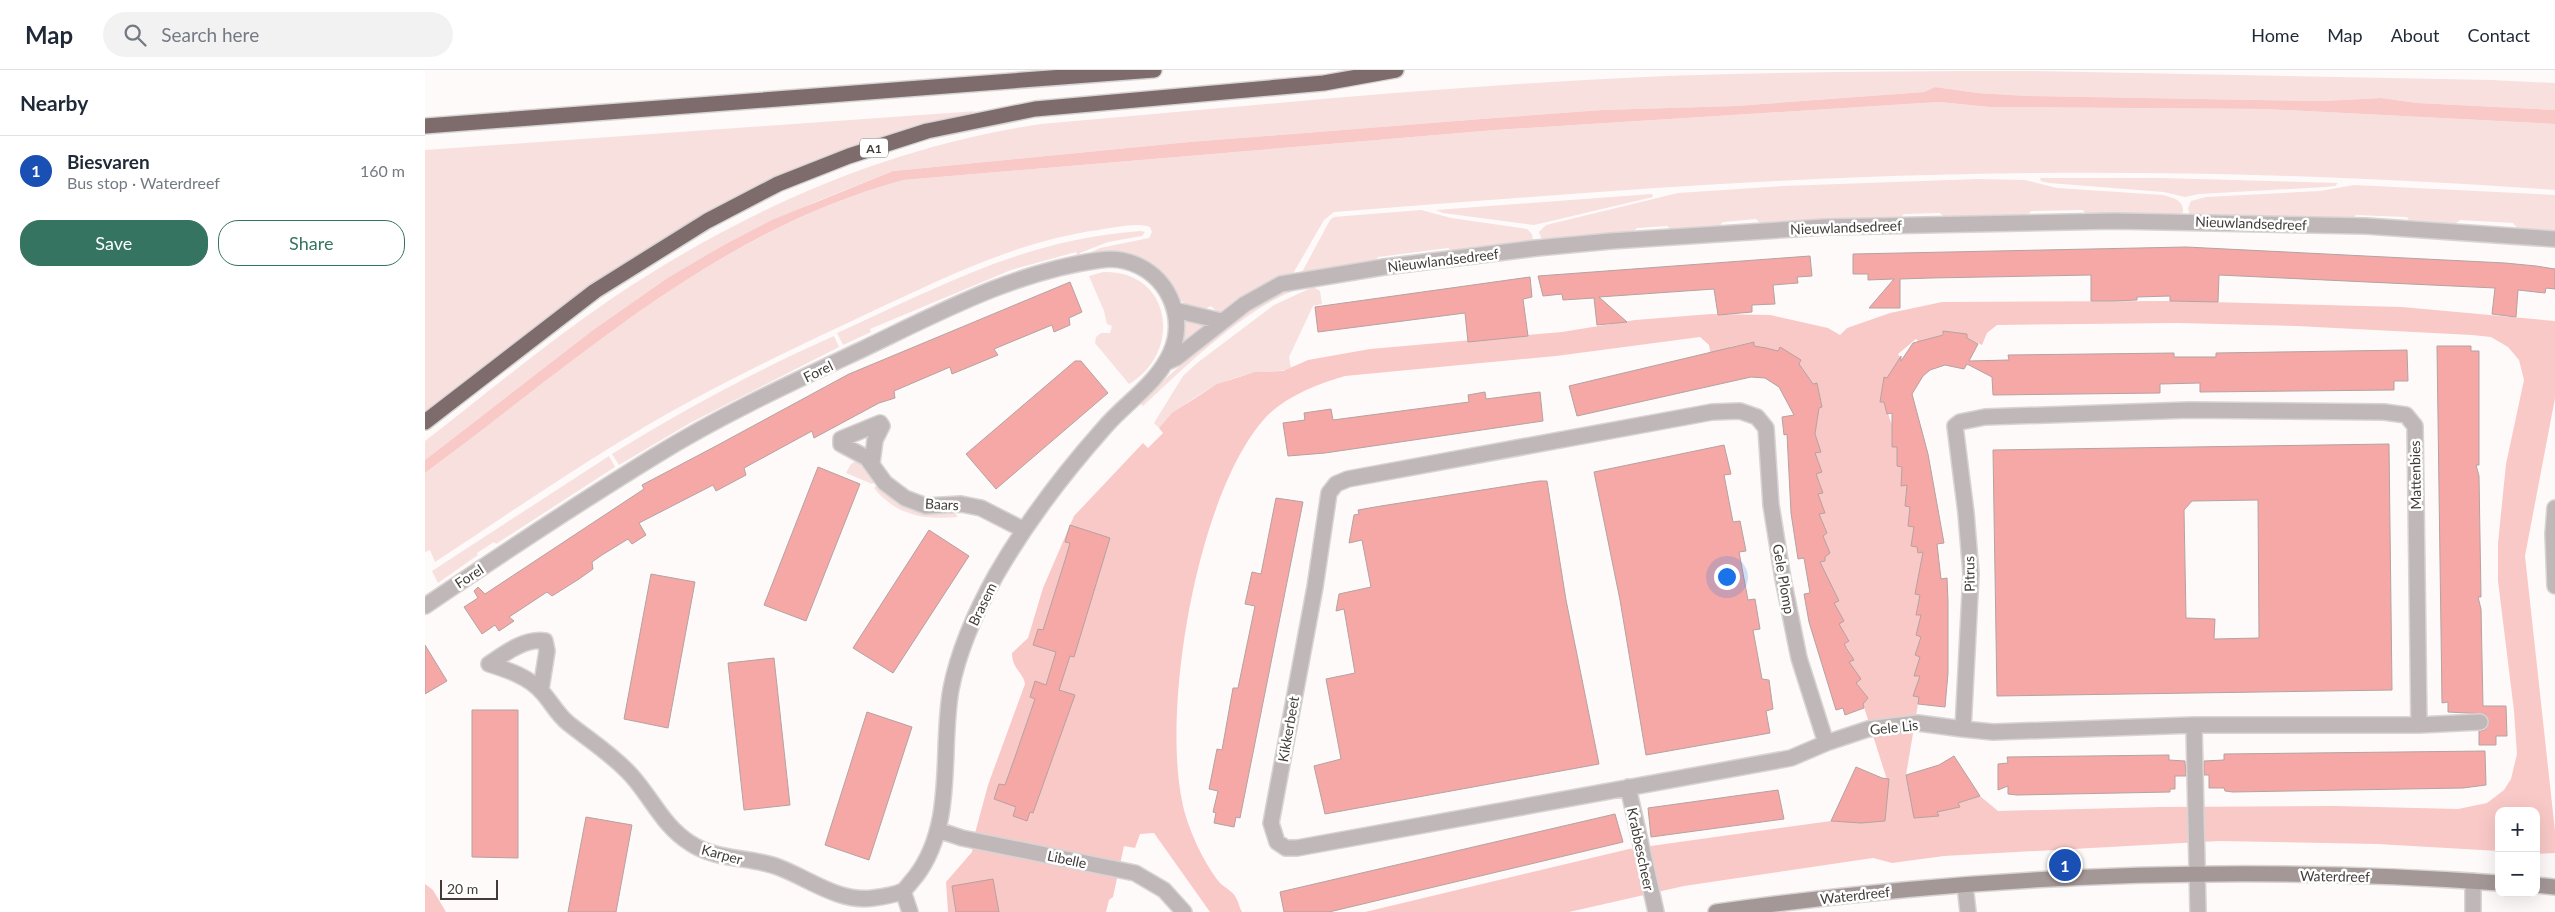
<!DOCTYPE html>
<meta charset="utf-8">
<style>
body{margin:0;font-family:Lato,sans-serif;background:#f2f2f3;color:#1f2937}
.controls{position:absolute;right:15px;bottom:15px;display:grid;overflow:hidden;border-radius:10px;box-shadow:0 5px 20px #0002}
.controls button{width:45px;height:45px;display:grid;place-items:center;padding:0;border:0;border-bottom:1px solid #e0e1e3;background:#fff;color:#1f2937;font:25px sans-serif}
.scale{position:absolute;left:15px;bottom:12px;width:58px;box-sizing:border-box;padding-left:5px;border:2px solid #423b3a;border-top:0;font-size:14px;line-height:18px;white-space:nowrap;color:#423b3a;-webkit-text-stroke:4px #fff;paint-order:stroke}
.you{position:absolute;left:1301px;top:506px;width:18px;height:18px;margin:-12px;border:4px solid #fff;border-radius:50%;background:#1a73e8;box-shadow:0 0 0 8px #1a73e833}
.badge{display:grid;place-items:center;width:32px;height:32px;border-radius:50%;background:#357461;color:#fff;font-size:16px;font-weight:700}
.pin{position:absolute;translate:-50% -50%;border:2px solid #fff;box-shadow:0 1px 5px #0006}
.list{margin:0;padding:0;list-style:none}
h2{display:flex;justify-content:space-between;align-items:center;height:65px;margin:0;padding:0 20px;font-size:21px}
h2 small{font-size:16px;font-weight:400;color:#747a83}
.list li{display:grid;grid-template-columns:32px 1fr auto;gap:15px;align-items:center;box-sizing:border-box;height:70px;padding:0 20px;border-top:1px solid #e0e1e3}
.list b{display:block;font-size:19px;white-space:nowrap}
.list p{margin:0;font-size:16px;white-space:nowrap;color:#747a83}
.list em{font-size:16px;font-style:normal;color:#747a83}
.actions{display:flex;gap:10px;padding:15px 20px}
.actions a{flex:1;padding:11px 0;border:1px solid #357461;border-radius:20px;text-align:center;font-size:18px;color:#357461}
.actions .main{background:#357461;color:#fff}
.icon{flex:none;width:28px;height:28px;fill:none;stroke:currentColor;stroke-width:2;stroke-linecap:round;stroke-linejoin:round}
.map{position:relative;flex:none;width:2130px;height:842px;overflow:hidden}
header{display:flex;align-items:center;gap:30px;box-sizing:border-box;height:70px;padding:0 25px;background:#fff;border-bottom:1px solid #e0e1e3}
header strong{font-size:24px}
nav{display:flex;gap:28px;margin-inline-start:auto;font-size:18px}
.search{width:350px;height:45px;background:#f2f2f3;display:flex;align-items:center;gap:12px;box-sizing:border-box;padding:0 18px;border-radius:28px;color:#747a83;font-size:19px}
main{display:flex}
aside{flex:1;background:#fff}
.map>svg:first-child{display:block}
.green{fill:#f7e0de}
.water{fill:#f9c9c7;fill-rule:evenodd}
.building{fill:#f5a8a5;stroke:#b4a2a1;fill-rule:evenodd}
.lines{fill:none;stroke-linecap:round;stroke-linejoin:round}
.street-casing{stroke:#d8d4d4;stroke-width:18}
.secondary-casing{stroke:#d8d4d4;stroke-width:18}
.highway-casing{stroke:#d8d4d4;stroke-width:18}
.street{stroke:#c0b8b8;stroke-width:15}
.secondary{stroke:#a49897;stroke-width:15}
.highway{stroke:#7d6c6b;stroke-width:15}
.labels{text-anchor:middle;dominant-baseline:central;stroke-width:5;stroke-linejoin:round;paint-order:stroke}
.shield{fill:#fff;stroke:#7b7675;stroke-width:1}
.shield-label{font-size:12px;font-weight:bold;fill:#423b3a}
.street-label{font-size:14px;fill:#423b3a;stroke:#fff}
</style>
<header>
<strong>Map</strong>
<div class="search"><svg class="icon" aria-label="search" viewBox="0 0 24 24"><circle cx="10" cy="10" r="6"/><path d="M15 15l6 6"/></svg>Search here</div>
<nav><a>Home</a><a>Map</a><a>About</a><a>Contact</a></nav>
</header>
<main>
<aside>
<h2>Nearby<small></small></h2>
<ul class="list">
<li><span class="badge" style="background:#1a4fb4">1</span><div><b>Biesvaren</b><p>Bus stop · Waterdreef</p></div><em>160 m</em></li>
</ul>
<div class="actions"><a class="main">Save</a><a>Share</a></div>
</aside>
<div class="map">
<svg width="2130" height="842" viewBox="0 0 2130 842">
<rect width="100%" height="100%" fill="#fefafa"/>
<path class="green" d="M 1602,1 L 2066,10 L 2130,13 L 2130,40 L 1993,33 L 1956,28 L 1898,31 L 1602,26 L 1553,23 L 1510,17 L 1499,22 L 1310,36 L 1177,40 L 1069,48 L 764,72 L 468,101 L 390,132 L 241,209 L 168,260 L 0,390 L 0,371 C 62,323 124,271 189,227 C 319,140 461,77 616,54 C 823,36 1031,15 1240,6 C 1360,2 1481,1 1602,1 Z
M 1514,32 L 1564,37 L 1840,39 L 2130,54 L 2130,120 C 1922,105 1713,99 1504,105 C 1305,110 1107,127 909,142 L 899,150 L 866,207 L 794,244 L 786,236 L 773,242 L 754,229 L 741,207 L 719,190 L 706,186 L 660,185 L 675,178 L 724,168 L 727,162 L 725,157 C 711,152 688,158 673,160 C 594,171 523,206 452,239 C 380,273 309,306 240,345 C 161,390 86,442 10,492 L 5,480 L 0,482 L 0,403 C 149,292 295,159 479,110 L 1071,60 Z
M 552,41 L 397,88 L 293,138 L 0,344 L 0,80 Z
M 1615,108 L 1736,108 L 1913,113 L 1910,116 L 1900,117 L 1774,124 L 1760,127 L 1739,122 L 1624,113 L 1616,111 Z
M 1553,109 L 1600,110 L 1632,118 L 1738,125 C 1748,128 1759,130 1758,142 L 1754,145 L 1662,146 L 1658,140 L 1606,141 L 1601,147 L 1520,148 L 1515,143 L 1479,144 L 1474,149 L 1336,154 L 1331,149 L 1298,152 L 1293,157 L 1248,161 L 1242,156 L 1212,158 L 1207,163 L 1117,170 L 1114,162 L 1121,155 L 1253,123 L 1358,116 Z
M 1929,115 L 2130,125 L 2130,163 L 2093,159 L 2088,153 L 2035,150 L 2029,155 L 1986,153 L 1982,147 L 1931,145 L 1926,150 L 1765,145 L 1763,138 L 1766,131 L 1781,127 L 1895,121 Z
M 1227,124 L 1228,127 L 1109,155 L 1018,143 L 1011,140 Z
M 996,140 L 1026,148 L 1102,159 L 1107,164 L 1108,171 L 1029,182 L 1023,178 L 953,187 L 948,193 L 876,204 L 905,150 L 909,147 Z
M 716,161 L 720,162 L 717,166 L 683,172 L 655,183 L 653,187 L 651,182 L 586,200 L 445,259 L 446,262 L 418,275 L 412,263 C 516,216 600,169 716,161 Z
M 678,202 C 747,200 758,282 704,314 L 670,273 L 671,267 L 676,263 L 685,263 L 687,256 L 682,254 L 679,241 L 664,206 Z
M 888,217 L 895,221 L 897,234 L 888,236 L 864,287 L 866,298 C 854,303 841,300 829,303 C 792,310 759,331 734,358 L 729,353 L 758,306 L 772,293 L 849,235 Z
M 877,218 C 823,234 759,298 718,336 L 714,332 L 800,256 L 852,222 Z
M 758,248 L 782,255 L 757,275 Z
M 409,266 L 414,277 L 265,353 L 194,395 L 187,384 C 258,340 332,300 409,266 Z
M 184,386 L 190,397 L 71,474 L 69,472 L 52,483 L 53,485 L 13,513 L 7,501 Z
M 433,390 L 437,391 L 451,411 L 447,414 L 421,403 L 426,394 Z
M 454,414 L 528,441 L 533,447 C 499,450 472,446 449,418 Z"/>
<path class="water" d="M 1510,17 L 1553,23 L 1602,26 L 1898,31 L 1956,28 L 1993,33 L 2130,40 L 2130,54 L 1840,39 L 1564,37 L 1514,32 L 1071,60 L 479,110 C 294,159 150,292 0,403 L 0,390 L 168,260 L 241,209 L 299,175 L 347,150 L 468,101 L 764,72 L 1069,48 L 1177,40 L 1310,36 L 1499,22 Z
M 1745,231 L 1977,237 L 2130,251 L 2130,328 L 2100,486 L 2130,761 L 2130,783 L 2111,784 L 2111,741 L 2074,741 L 2074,781 L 1952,774 L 1794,771 L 1519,786 L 1467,793 L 1448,788 L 1259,816 L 1144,842 L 940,842 L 1204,779 L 1406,751 L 1436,753 L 1460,751 L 1463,713 L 1437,631 L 1442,628 L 1434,617 L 1432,617 L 1430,612 L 1435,609 L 1423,592 L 1429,590 L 1422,577 L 1419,578 L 1418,573 L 1424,570 L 1416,558 L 1414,558 L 1408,533 L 1414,531 L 1394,493 L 1400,491 L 1399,484 L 1405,483 L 1396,464 L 1402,463 L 1396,449 L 1394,450 L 1392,423 L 1398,423 L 1393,409 L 1390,409 L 1390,403 L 1396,402 L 1392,388 L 1390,388 L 1390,382 L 1396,382 L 1390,364 L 1394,338 L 1397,336 L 1392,313 L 1388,314 L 1374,294 L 1376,291 L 1355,278 L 1353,281 L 1329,276 L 1328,272 L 1305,277 L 1305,281 L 1287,292 L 1284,275 L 1275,267 L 1131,286 L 920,306 C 893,314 861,326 841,347 C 773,421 737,634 757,731 C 762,757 778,792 795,813 C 800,818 809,822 811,828 C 814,833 814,837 817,842 L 785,842 L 729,763 L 715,764 L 710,778 L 699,776 L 688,827 L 684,830 L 681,842 L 523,842 L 521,812 L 547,782 L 549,767 L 563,715 L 600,614 C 598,602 587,599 587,583 L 603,568 L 618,518 L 649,446 L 718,373 L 723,378 L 738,363 L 734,358 L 747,343 L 792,314 L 830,302 L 858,301 L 883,290 L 945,279 L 1137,262 L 1210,250 L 1286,244 L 1345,245 L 1403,258 L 1415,265 L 1422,258 L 1465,243 L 1517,232 ZM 1753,253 L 1871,256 L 2047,265 L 2066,267 L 2083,277 L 2094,290 L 2099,310 L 2081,394 L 2073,473 L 2073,511 L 2089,641 L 2092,684 L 2086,709 L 2079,720 L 2062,733 L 2033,739 L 1910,736 L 1735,737 L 1573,741 L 1555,726 L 1533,733 L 1535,737 L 1512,742 L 1514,746 L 1490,747 L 1481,705 L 1493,634 L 1494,627 L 1488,626 L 1496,606 L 1490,606 L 1497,586 L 1491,585 L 1497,565 L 1491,565 L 1497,545 L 1491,544 L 1494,530 L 1496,530 L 1496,524 L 1490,524 L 1493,510 L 1500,510 L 1498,482 L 1493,483 L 1492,476 L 1486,476 L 1488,462 L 1490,461 L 1489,455 L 1483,456 L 1486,435 L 1480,436 L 1481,422 L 1484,421 L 1482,415 L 1476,416 L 1478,395 L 1472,396 L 1473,375 L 1467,376 L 1467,362 L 1469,361 L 1459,332 L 1455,331 L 1459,308 L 1462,308 L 1475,287 L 1473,284 L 1491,269 L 1494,272 L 1517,265 L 1518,262 L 1542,268 L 1557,275 L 1562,263 L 1572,255 Z
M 0,814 L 8,820 L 21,842 L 0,842 Z"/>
<path class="building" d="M 1761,177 L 2080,193 L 2111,196 L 2130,199 L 2130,219 L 2121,218 L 2120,223 L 2093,220 L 2091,247 L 2067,244 L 2070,218 L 1794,205 L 1793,232 L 1745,231 L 1745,226 L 1712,227 L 1712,230 L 1687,231 L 1666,231 L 1666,205 L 1506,208 L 1475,209 L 1475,238 L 1444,238 L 1469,209 L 1443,210 L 1443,204 L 1428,204 L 1428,184 Z
M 1385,186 L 1387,206 L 1372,207 L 1373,213 L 1348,215 L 1350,234 L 1327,235 L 1327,242 L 1293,245 L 1289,219 L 1174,227 L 1202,252 L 1172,255 L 1169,228 L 1138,230 L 1137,224 L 1118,226 L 1113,206 Z
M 1105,207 L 1107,227 L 1098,229 L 1103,266 L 1043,272 L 1040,243 L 893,262 L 890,237 Z
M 645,212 L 657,242 L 644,248 L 645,255 L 629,262 L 627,255 L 569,279 L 573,285 L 527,304 L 525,297 L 469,321 L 470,328 L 454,333 L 389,368 L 387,361 L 319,398 L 321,405 L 291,421 L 288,415 L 214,453 L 221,465 L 207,474 L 203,469 L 177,485 L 167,492 L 168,499 L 154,509 L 127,526 L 122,522 L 84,547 L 89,551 L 74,561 L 70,555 L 57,564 L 39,537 L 53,528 L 49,521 L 53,517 L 60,524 L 219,419 L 217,415 L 291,376 L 424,304 Z
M 1518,261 L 1542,264 L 1542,268 L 1553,274 L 1544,291 L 1584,290 L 1583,285 L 1749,283 L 1749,287 L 1791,287 L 1791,283 L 1982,280 L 1983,311 L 1969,311 L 1969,320 L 1775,322 L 1775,313 L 1735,314 L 1735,323 L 1568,325 L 1567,307 L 1542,294 L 1539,299 L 1520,295 L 1505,300 L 1498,306 L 1487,324 L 1503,384 L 1519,473 L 1512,474 L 1516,509 L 1522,508 L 1523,531 L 1523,603 L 1520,637 L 1493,634 L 1494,627 L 1488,626 L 1495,606 L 1489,606 L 1495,587 L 1490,585 L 1496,567 L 1491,565 L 1496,545 L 1491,545 L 1495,525 L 1490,524 L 1498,482 L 1493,483 L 1492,477 L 1486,476 L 1489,457 L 1483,456 L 1485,437 L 1480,436 L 1482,415 L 1476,416 L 1477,397 L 1472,396 L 1472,377 L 1467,377 L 1467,343 L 1462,344 L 1459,332 L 1455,332 L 1459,307 L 1462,308 L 1476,286 L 1476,291 L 1488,273 L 1518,265 Z
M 1329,272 L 1329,276 L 1341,278 L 1353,281 L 1355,277 L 1376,290 L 1374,294 L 1388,314 L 1392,313 L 1397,337 L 1394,338 L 1390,364 L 1396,382 L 1390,383 L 1397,402 L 1391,404 L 1398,423 L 1393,424 L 1400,443 L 1394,444 L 1402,463 L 1398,466 L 1405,483 L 1400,487 L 1400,491 L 1395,492 L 1414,531 L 1409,533 L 1419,551 L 1414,554 L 1424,571 L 1419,574 L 1429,590 L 1424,592 L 1436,609 L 1431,613 L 1443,628 L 1438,634 L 1439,638 L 1420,645 L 1418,638 L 1411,640 L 1384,552 L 1379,524 L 1385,523 L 1379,488 L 1373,489 L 1366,443 L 1362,364 L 1359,365 L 1357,347 L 1369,345 L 1354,317 L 1340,308 L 1326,307 L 1152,346 L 1144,316 Z
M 2012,276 L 2046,276 L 2046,281 L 2054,281 L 2054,395 L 2051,395 L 2054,406 L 2056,527 L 2053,527 L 2056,539 L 2058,636 L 2081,636 L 2082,666 L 2071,666 L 2071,675 L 2054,675 L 2054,661 L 2060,660 L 2064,652 L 2060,644 L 2023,642 L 2023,632 L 2017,633 Z
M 650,291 L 656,291 L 683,323 L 571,419 L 541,384 Z
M 1060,322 L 1061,329 L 1115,322 L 1118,351 L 900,383 L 863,386 L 858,353 L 880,350 L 879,343 L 906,339 L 908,350 L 1044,332 L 1043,325 Z
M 1964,374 L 1967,620 L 1572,626 L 1568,380 ZM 1833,430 L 1834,568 L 1789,569 L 1790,549 L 1761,548 L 1759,440 L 1767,431 Z
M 1299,375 L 1306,404 L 1299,405 L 1308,452 L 1315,451 L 1321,481 L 1314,482 L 1323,530 L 1330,529 L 1335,559 L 1328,560 L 1337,609 L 1344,610 L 1348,639 L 1341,641 L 1345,663 L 1221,685 L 1195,530 L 1169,402 Z
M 393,397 L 435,414 L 381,551 L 339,535 Z
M 1114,411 L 1122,411 L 1141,530 L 1174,694 L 900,744 L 889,696 L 916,689 L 901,609 L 930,603 L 919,539 L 911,541 L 914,524 L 946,517 L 937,470 L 924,473 L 929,445 L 934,444 L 933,440 L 956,436 Z
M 851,428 L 878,432 L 815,748 L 811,747 L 809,757 L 789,753 L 791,743 L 788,742 L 793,721 L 784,719 L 792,679 L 797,680 L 808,618 L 813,618 L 830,536 L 820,534 L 827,502 L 836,504 Z
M 645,455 L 685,468 L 649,587 L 645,586 L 634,620 L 650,625 L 608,743 L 605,742 L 602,751 L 588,746 L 591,737 L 569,729 L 574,714 L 580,715 L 590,687 L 610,629 L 605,627 L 610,611 L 621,615 L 631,582 L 608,575 L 613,559 L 618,560 L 641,487 L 645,473 L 640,472 Z
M 504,460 L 544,486 L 468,603 L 428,578 Z
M 226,504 L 270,512 L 243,658 L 199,649 Z
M 0,575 L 22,611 L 0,624 Z
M 349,588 L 365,735 L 319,740 L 303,593 Z
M 47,640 L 93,640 L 93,788 L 47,787 Z
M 442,642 L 487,657 L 444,790 L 400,775 Z
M 2060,681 L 2061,715 L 2038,718 L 1808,722 L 1800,721 L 1799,718 L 1784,718 L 1784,705 L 1779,705 L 1779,691 L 1799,690 L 1799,684 Z
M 1744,685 L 1744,690 L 1760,691 L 1761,706 L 1750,706 L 1750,719 L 1745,719 L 1745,722 L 1592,725 L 1583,724 L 1583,716 L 1573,720 L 1573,694 L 1583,693 L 1582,687 Z
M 1529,686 L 1555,726 L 1533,733 L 1535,737 L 1512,742 L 1514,746 L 1489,748 L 1481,705 L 1514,695 Z
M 1431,697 L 1457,708 L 1464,709 L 1460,751 L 1436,753 L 1406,751 Z
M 1353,720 L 1359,749 L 1226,767 L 1223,738 Z
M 1190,744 L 1198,772 L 904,842 L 859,842 L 855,822 Z
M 161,747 L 207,755 L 191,842 L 143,842 Z
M 568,809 L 574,842 L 531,842 L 527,816 Z"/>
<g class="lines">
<defs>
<path id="street" d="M 750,240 L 796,251
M 740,293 L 751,288 L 820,234 L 856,214 L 959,197 L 1112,178 L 1186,171 L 1400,157 L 1689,151 L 1941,156 L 2130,169
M 1315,341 L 1332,347 L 1341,358 L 1346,435 L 1358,509 L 1374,588 L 1401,673 L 1366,688 L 872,778 L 861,778 L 852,772 L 846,753 L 890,517 L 904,423 L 911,414 L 923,409 L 1287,342 Z
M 447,393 L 450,370 L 457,356 L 455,353 L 416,369 L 416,374 L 442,388 L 460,413 L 480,428 L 501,436 L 536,434 L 556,438 L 599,460
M 2130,438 L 2128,464 L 2130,516
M 0,536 C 75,485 152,434 230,386 C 296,345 368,312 438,279 C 513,243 591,201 675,190 C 688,188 702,190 714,196 C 746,212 760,250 746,282 C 732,314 700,333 679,358 C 639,403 601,453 571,505 C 551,541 534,578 526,619 C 515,680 531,753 491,806 C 489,808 481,819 478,821 C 470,825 456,827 448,828 C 414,833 383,808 353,797 C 324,786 292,791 265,773 C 238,756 227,728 206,705 C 187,684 164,670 143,653 C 132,644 127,633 117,622 C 104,607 83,600 64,594 C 80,583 100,568 120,571 L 122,581 L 116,619
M 1769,655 L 1773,842
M 1994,655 L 1990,356 L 1981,345 L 1959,342 L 1764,340 L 1560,347 L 1535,352 L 1530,356 L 1541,443 L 1546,504 L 1538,659 L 1568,662 L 1769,655 L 1994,655 L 2055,652
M 1401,673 L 1443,659 L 1493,653 L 1538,659
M 1203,717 L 1231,842
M 513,760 L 537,768 L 710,803 L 739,820 L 759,842
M 1540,815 L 1543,842
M 478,821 L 485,842
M 2048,842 L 2048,811"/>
<path id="secondary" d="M 2111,815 L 2130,817
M 1291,842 C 1550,805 1813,794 2074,813"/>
<path id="highway" d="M 0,56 L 729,0
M 0,352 L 170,221 L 282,151 L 353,114 L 424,86 L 502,61 L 610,39 L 899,13 L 971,0"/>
</defs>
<use href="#street" class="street-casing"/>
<use href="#secondary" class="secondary-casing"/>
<use href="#highway" class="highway-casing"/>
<use href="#street" class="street"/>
<use href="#secondary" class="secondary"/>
<use href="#highway" class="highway"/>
</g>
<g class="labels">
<rect class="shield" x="435" y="68.5" width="28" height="19" rx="4"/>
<g class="shield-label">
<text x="449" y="78">A1</text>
</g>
<g class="street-label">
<text transform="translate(1826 153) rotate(2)">Nieuwlandsedreef</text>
<text transform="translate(1421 157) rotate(-2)">Nieuwlandsedreef</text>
<text transform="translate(1018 190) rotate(-7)">Nieuwlandsedreef</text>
<text transform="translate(393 301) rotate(-26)">Forel</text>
<text transform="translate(1990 405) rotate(-91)">Mattenbies</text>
<text transform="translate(517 434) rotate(3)">Baars</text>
<text transform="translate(1544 504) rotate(-91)">Pitrus</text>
<text transform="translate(44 506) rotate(-33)">Forel</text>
<text transform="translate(1359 509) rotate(80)">Gele Plomp</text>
<text transform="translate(557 534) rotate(-64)">Brasem</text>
<text transform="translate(1469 657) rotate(-6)">Gele Lis</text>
<text transform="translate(863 659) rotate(-80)">Kikkerbeet</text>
<text transform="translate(1216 779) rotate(78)">Krabbescheer</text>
<text transform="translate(297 784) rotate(15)">Karper</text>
<text transform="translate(642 789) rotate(12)">Libelle</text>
<text transform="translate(1910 806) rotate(1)">Waterdreef</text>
<text transform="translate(1430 825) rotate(-6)">Waterdreef</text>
</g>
</g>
</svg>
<div class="controls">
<button>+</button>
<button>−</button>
</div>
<div class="scale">20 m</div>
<div class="you"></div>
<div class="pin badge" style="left:1640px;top:795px;background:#1a4fb4">1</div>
</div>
</main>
